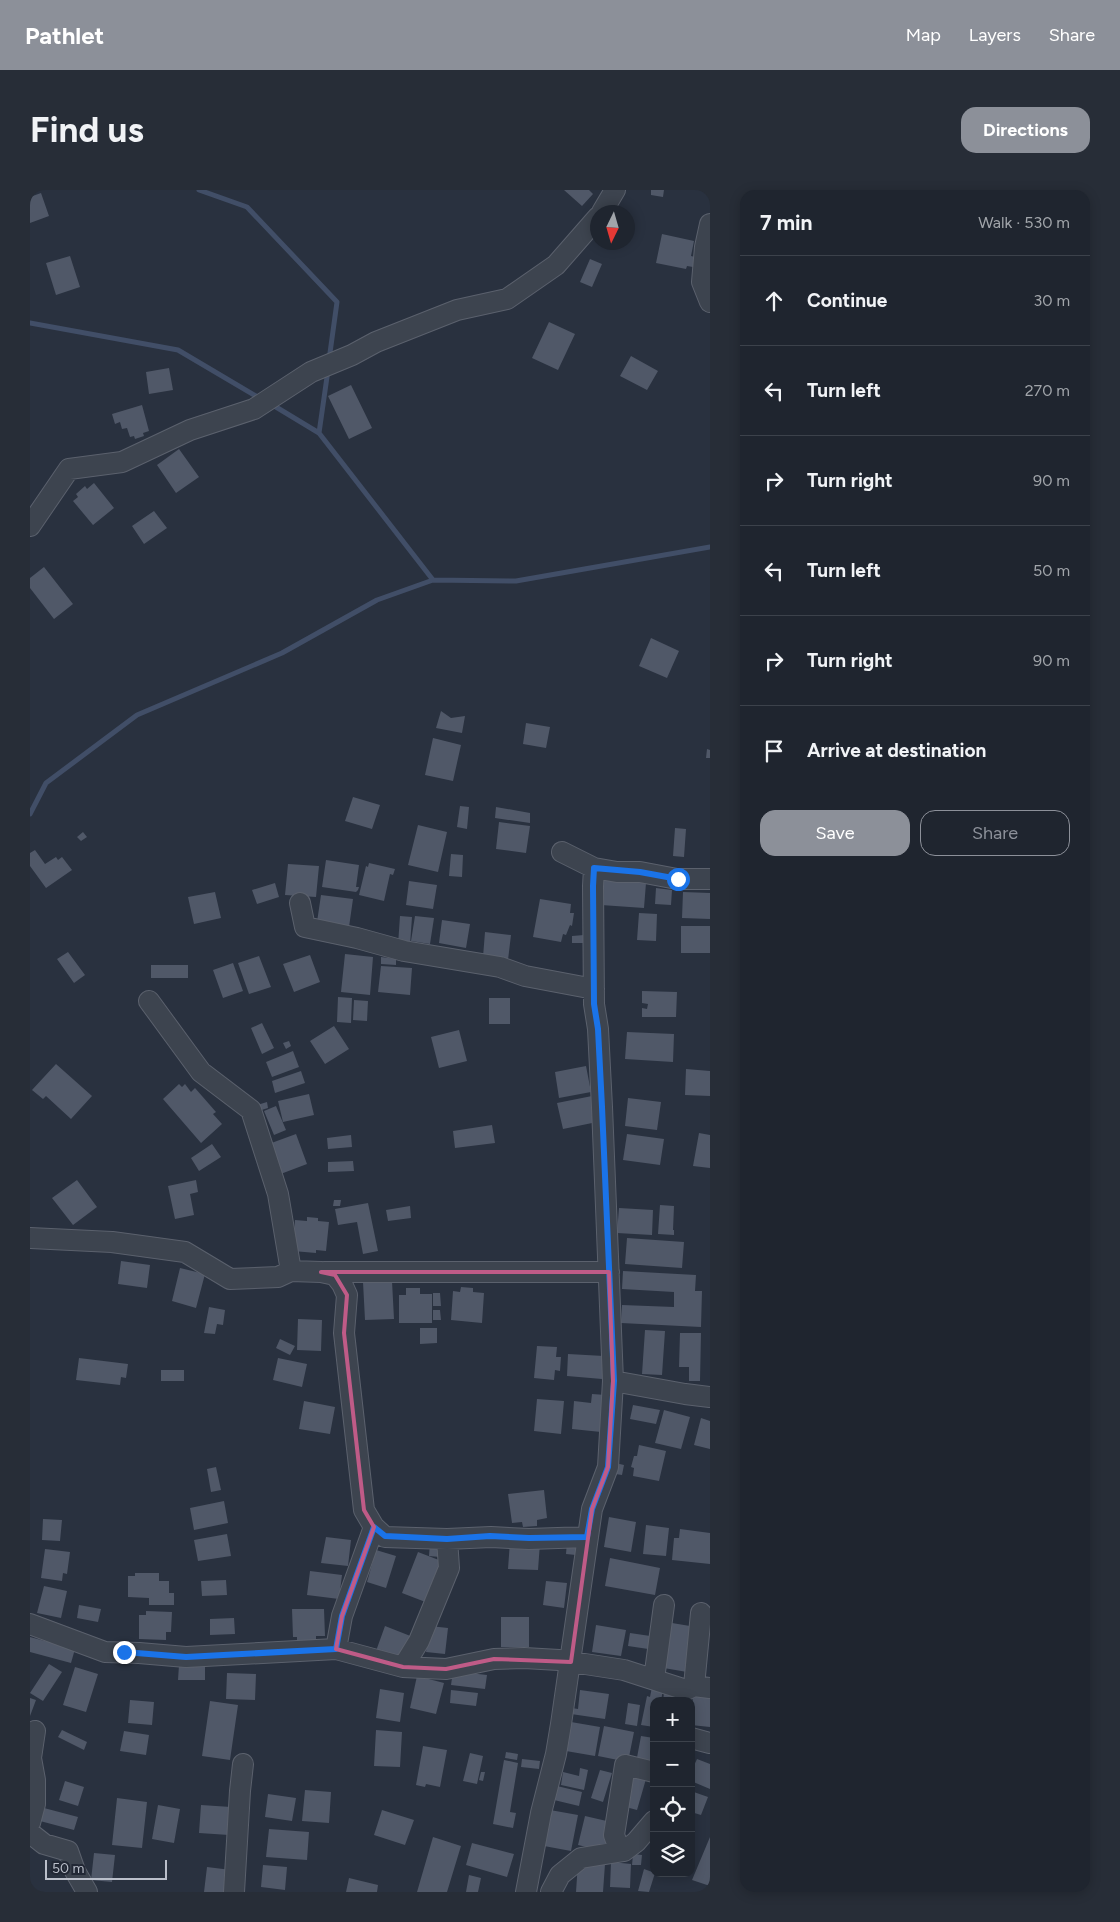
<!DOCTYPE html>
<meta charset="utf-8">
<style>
body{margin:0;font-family:Figtree,sans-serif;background:#272d37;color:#f1f3f6}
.controls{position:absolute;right:15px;bottom:15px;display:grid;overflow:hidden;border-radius:10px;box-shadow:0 2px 12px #0003}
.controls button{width:45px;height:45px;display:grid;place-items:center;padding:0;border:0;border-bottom:1px solid #3c424b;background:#1f252f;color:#f1f3f6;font:25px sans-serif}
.compass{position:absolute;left:560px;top:15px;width:45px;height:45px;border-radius:50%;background:#1f252f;box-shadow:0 2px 12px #0003;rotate:185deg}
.scale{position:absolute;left:15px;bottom:12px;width:122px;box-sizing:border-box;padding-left:5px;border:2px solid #babfca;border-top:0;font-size:14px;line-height:18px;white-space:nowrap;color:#babfca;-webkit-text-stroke:4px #222835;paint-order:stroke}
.stop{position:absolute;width:15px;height:15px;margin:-11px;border:4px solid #1a73e8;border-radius:50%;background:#fff}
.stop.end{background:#1a73e8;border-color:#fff;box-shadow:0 1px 5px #0008}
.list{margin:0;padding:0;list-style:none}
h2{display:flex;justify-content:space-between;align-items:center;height:65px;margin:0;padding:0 20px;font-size:21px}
h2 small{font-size:16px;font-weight:400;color:#a1a5aa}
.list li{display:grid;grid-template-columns:32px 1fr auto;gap:15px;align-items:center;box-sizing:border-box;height:90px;padding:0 20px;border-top:1px solid #3c424b}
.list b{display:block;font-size:19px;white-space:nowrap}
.list em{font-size:16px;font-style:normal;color:#a1a5aa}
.actions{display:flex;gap:10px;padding:15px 20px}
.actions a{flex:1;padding:11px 0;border:1px solid #8c9099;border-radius:15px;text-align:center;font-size:18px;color:#8c9099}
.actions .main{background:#8c9099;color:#fff}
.icon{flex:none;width:28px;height:28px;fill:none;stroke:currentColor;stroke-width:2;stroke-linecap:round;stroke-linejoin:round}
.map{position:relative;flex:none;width:680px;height:1702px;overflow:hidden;border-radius:15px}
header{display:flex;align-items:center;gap:30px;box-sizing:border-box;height:70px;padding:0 25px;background:#8c9099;color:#fff}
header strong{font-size:24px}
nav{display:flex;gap:28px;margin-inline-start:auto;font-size:18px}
.intro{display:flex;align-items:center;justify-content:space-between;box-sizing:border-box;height:120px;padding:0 30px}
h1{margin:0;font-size:35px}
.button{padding:12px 22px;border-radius:15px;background:#8c9099;color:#fff;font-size:18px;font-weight:700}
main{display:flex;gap:30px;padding:0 30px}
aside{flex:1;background:#1f252f;border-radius:15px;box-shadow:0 2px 12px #0003}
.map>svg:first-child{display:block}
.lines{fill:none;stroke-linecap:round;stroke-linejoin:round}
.stream{stroke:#414e67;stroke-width:5}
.building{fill:#505868}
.minor-casing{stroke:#5b616d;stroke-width:22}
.minor{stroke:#3d444f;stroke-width:20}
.route{stroke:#1a73e8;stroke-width:6}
.marked{fill:none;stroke:#bf5b87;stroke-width:4;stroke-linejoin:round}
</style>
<header>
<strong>Pathlet</strong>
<nav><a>Map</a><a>Layers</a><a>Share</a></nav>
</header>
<div class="intro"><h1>Find us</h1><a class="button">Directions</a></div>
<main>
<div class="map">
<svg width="680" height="1702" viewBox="0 0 680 1702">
<rect width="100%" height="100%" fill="#29313f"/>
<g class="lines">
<path class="stream" d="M 169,0 L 217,17 L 307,112 L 299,170
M 0,133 L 148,160 L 231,209
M 241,214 L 289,243 L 403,390 L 486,391 L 680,357
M 289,243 L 298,180
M 0,624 L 16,593 L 107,525 L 252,463 L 347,410 L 403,390"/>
</g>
<path class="building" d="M 534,0 L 559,0 L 563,4 L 552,16 Z
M 621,0 L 634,0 L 633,7 L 621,5 Z
M 11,3 L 19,26 L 0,33 L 0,7 Z
M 632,44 L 664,51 L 661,66 L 665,67 L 663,77 L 657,76 L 656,79 L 626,73 Z
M 40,66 L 50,97 L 26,105 L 16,73 Z
M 560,69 L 572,74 L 562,97 L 550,92 Z
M 519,132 L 545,144 L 528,180 L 502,168 Z
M 601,166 L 628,181 L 617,200 L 590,186 Z
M 139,178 L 143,200 L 119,204 L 116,182 Z
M 321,195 L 342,238 L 319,249 L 298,206 Z
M 112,215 L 119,241 L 113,243 L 114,246 L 105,249 L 104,246 L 100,247 L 97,238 L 92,239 L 90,232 L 85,234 L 82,224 Z
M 149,259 L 169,287 L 146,303 L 127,275 Z
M 64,293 L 84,318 L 63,335 L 43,311 L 48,307 L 46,304 L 55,296 L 57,299 Z
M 124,321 L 137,338 L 114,354 L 102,336 Z
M 14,377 L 43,414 L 24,429 L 0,398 L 0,388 Z
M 621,448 L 649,461 L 637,488 L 609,476 Z
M 411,521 L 421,528 L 435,526 L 432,543 L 406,538 Z
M 496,533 L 520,537 L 516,558 L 493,554 Z
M 403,548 L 431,555 L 423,591 L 395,585 Z
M 677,559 L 680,560 L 680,568 L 676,568 Z
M 323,607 L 350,615 L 342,639 L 315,631 Z
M 430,616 L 439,617 L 437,639 L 427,637 Z
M 466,617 L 500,623 L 500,633 L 465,628 Z
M 469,632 L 500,636 L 496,663 L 466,659 Z
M 388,635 L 417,642 L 408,682 L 378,675 Z
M 645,638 L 656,639 L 654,667 L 643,666 Z
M 53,642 L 57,647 L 51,651 L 47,647 Z
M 5,660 L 15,674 L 26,667 L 28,670 L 32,667 L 42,680 L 16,698 L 0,676 L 0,663 Z
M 421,664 L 433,665 L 432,687 L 419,686 Z
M 296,670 L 329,675 L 326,697 L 329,697 L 328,700 L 326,702 L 292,697 Z
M 339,673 L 365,679 L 363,685 L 360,684 L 354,711 L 329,705 L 336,676 L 338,677 Z
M 258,674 L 289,676 L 286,707 L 255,705 Z
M 573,690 L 616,693 L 614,718 L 571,715 Z
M 379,691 L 407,695 L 403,719 L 376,715 Z
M 245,693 L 249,707 L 227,714 L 222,700 Z
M 626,698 L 642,700 L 641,715 L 625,714 Z
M 185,702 L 191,728 L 164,734 L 158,707 Z
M 653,702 L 680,703 L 680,729 L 652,728 Z
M 291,705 L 323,709 L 319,737 L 287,732 Z
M 510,709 L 541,714 L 540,723 L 544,723 L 542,736 L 540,735 L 536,745 L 533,744 L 531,752 L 503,747 Z
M 609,723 L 627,724 L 626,751 L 607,750 Z
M 370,726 L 382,727 L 380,755 L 368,755 Z
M 385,726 L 404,728 L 400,754 L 381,751 Z
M 412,730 L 440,734 L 436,758 L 409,753 Z
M 651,736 L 680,736 L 680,763 L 651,763 Z
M 455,742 L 481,745 L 478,770 L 453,767 Z
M 554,745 L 554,753 L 542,753 L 542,746 Z
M 38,762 L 55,785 L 44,793 L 27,769 Z
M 315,764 L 343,767 L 340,805 L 311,802 Z
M 280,765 L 290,792 L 264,802 L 253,774 Z
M 229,766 L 241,797 L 219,804 L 208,773 Z
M 351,767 L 366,769 L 366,775 L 351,774 Z
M 203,773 L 213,801 L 193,808 L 183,780 Z
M 121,775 L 158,775 L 158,788 L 121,788 Z
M 351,776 L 382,778 L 380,805 L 348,802 Z
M 612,801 L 647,802 L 646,827 L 612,827 L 612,818 L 617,819 L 618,814 L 612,813 Z
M 308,807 L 322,808 L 321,833 L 307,832 Z
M 459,808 L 480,808 L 480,834 L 459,834 Z
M 324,810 L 338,811 L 337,831 L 323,830 Z
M 232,833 L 244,858 L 232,864 L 221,838 Z
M 304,836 L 319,859 L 295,874 L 280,851 Z
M 429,840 L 437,871 L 409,878 L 401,847 Z
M 597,842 L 644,844 L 643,872 L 595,869 Z
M 259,851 L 261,856 L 256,859 L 253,853 Z
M 263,861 L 269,877 L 242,887 L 236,872 Z
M 26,874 L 62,906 L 41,929 L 16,906 L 13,909 L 2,900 Z
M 556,876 L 561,902 L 529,908 L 525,882 Z
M 656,879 L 680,881 L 680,906 L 655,905 Z
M 271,881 L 275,893 L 245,903 L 242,891 Z
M 149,894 L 152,897 L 155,894 L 161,902 L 165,898 L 186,922 L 183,924 L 192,934 L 171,953 L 133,909 Z
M 279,904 L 284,925 L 253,932 L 248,911 Z
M 562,906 L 567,932 L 533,939 L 527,913 Z
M 598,908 L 631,912 L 627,940 L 595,936 Z
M 237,912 L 238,918 L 225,922 L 224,916 Z
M 246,916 L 256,940 L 244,945 L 234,921 Z
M 462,935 L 465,953 L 425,958 L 423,941 Z
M 669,943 L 680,945 L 680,978 L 663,976 Z
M 266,944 L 277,974 L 248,985 L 236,955 Z
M 597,944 L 634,949 L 630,975 L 593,970 Z
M 321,945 L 322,957 L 298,959 L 297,948 Z
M 182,954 L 191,967 L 169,981 L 161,968 Z
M 323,971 L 324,981 L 298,982 L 298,972 Z
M 47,990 L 67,1017 L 43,1035 L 22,1008 Z
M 166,990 L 168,1002 L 160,1004 L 164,1025 L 145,1029 L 138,996 Z
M 304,1010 L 311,1010 L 310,1016 L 303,1016 Z
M 338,1013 L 348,1061 L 333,1064 L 327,1032 L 308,1035 L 305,1019 Z
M 630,1015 L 644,1016 L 643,1040 L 644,1040 L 644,1045 L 628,1044 Z
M 380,1016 L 381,1028 L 358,1031 L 356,1020 Z
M 589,1018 L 623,1020 L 622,1045 L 587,1043 Z
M 277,1027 L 288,1028 L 288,1031 L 299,1032 L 296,1061 L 286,1060 L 286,1063 L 263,1061 L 265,1030 L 277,1031 Z
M 597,1048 L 654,1052 L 652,1078 L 595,1074 Z
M 91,1071 L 120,1075 L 117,1098 L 88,1094 Z
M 150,1078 L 175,1084 L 166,1118 L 142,1111 Z
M 593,1081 L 666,1085 L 665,1101 L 672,1101 L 671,1137 L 591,1133 L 592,1115 L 644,1117 L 644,1102 L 592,1099 Z
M 362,1091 L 364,1129 L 335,1130 L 333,1092 Z
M 431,1097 L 443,1098 L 443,1102 L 454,1103 L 452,1133 L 421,1130 L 423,1101 L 430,1102 Z
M 376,1098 L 390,1098 L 390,1104 L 402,1104 L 402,1133 L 369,1133 L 369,1105 L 376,1105 Z
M 403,1103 L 410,1103 L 411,1116 L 403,1116 Z
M 179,1117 L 195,1120 L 193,1135 L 187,1134 L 185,1144 L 174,1143 Z
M 403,1120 L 410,1120 L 411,1130 L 403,1130 Z
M 268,1129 L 292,1130 L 291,1161 L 267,1160 Z
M 390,1138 L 407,1138 L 407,1153 L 390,1154 Z
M 615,1140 L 635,1141 L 632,1185 L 612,1184 Z
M 650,1143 L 671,1143 L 670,1191 L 659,1191 L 659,1177 L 649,1177 Z
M 250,1149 L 265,1156 L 260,1165 L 246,1158 Z
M 507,1156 L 527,1157 L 526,1167 L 531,1167 L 530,1181 L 525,1180 L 524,1190 L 504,1188 Z
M 538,1164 L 574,1166 L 572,1189 L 537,1186 Z
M 49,1168 L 98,1174 L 96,1188 L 91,1187 L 90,1195 L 46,1190 Z
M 248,1168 L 277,1174 L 272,1197 L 243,1190 Z
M 131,1180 L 154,1180 L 154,1191 L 131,1191 Z
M 562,1204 L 576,1205 L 571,1242 L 542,1239 L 544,1211 L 561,1213 Z
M 507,1209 L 534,1211 L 531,1244 L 504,1241 Z
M 274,1211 L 305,1217 L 300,1244 L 269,1239 Z
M 603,1215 L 630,1220 L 626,1234 L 600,1229 Z
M 634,1220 L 660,1227 L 651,1259 L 625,1253 Z
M 671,1228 L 680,1231 L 680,1259 L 664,1255 Z
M 609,1255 L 636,1261 L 629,1291 L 603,1286 L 604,1278 L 601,1277 L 604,1266 L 607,1266 Z
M 581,1272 L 594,1275 L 592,1285 L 579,1283 Z
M 186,1277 L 191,1300 L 181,1302 L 177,1279 Z
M 514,1300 L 517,1328 L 507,1330 L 507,1336 L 493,1337 L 492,1332 L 482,1333 L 478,1304 Z
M 194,1311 L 198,1333 L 164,1340 L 160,1318 Z
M 579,1327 L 606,1332 L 601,1362 L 574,1357 Z
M 13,1329 L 32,1330 L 30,1351 L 12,1350 Z
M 616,1335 L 639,1338 L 636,1366 L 613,1364 Z
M 650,1339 L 680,1343 L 680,1374 L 642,1370 L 644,1348 L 649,1348 Z
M 197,1344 L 201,1366 L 168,1371 L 164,1350 Z
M 296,1347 L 321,1350 L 318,1376 L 291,1373 Z
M 480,1351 L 510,1353 L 508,1380 L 478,1379 Z
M 400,1352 L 411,1353 L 410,1367 L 399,1366 Z
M 537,1352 L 547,1352 L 546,1365 L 536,1364 Z
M 15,1359 L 40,1362 L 37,1384 L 33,1383 L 32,1391 L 11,1388 Z
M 346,1360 L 366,1366 L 356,1398 L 337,1392 Z
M 388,1362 L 414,1372 L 398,1413 L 372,1403 Z
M 580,1368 L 630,1378 L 625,1405 L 575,1396 Z
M 280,1381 L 312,1385 L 309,1409 L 277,1405 Z
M 105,1383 L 129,1383 L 129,1391 L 139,1391 L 139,1403 L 144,1403 L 144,1415 L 119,1415 L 119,1408 L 98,1407 L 98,1386 L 105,1386 Z
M 196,1390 L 197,1405 L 172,1406 L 171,1391 Z
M 516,1391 L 537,1393 L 534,1418 L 513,1415 Z
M 14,1396 L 37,1401 L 31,1428 L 7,1423 Z
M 49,1415 L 71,1419 L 68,1432 L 47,1428 Z
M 262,1419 L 294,1419 L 295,1446 L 286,1446 L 286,1450 L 267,1450 L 267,1447 L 263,1447 Z
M 116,1421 L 142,1422 L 141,1442 L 136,1442 L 136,1450 L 109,1449 L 109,1425 L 116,1425 Z
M 471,1427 L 499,1427 L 499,1457 L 471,1457 Z
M 204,1428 L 205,1444 L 180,1445 L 180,1429 Z
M 636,1432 L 666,1437 L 657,1482 L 628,1477 Z
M 566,1435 L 596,1440 L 591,1466 L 562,1462 Z
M 355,1436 L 383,1447 L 373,1472 L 346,1461 Z
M 400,1436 L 418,1438 L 415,1464 L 396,1462 Z
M 600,1443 L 627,1447 L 625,1460 L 598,1456 Z
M 0,1447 L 45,1459 L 41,1473 L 0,1462 Z
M 19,1474 L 32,1482 L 13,1511 L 0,1503 Z
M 149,1475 L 175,1475 L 175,1490 L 148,1490 Z
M 45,1477 L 68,1484 L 56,1522 L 33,1515 Z
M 423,1481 L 457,1485 L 455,1499 L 421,1495 Z
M 197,1483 L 226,1484 L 225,1510 L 196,1509 Z
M 387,1486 L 414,1493 L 406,1524 L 380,1518 Z
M 622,1497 L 633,1499 L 631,1511 L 624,1511 L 624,1537 L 611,1535 L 617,1506 L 620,1507 Z
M 350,1499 L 374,1503 L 370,1532 L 346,1528 Z
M 421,1500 L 448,1503 L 446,1516 L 420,1513 Z
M 550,1500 L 579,1504 L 575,1529 L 541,1524 L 542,1518 L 548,1519 Z
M 634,1503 L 647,1504 L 646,1511 L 633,1511 Z
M 663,1504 L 680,1507 L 680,1537 L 661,1535 Z
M 0,1508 L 6,1510 L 0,1526 Z
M 100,1510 L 124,1512 L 122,1535 L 98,1533 Z
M 180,1511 L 208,1515 L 200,1570 L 172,1566 Z
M 598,1513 L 610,1515 L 607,1536 L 595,1534 Z
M 541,1532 L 570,1537 L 565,1566 L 536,1561 Z
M 574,1536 L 604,1542 L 598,1572 L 568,1566 Z
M 32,1540 L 57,1552 L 54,1560 L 28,1547 Z
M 346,1540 L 372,1542 L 370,1577 L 344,1576 Z
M 94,1541 L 119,1545 L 116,1565 L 90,1561 Z
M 611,1546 L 624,1548 L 624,1576 L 606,1573 Z
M 393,1556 L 417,1560 L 410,1597 L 396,1594 L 395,1597 L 386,1595 Z
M 476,1562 L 488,1564 L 487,1570 L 475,1568 Z
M 440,1563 L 453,1566 L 447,1594 L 433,1591 Z
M 492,1569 L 510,1571 L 509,1579 L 491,1577 Z
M 667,1569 L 680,1574 L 680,1599 L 661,1591 L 661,1582 Z
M 474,1570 L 488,1573 L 480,1622 L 486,1623 L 483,1638 L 463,1634 Z
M 550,1578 L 558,1580 L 554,1600 L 531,1595 L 533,1582 L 549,1586 Z
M 570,1580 L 582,1583 L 573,1612 L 561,1608 Z
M 451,1582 L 455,1582 L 453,1591 L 449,1590 Z
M 601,1585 L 616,1589 L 607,1620 L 592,1616 Z
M 35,1591 L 54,1597 L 48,1616 L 29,1610 Z
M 527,1596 L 552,1602 L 549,1616 L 524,1610 Z
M 275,1600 L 301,1602 L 299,1633 L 272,1631 Z
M 661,1601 L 678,1607 L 671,1625 L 661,1622 Z
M 238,1604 L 266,1608 L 262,1631 L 235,1627 Z
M 87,1608 L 117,1612 L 112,1658 L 82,1655 Z
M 128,1615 L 150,1619 L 144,1653 L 122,1649 Z
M 171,1615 L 201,1617 L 199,1645 L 169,1643 Z
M 14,1618 L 48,1627 L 44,1640 L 10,1631 Z
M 352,1620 L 384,1630 L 375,1655 L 344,1645 Z
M 520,1620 L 548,1625 L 541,1661 L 514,1656 Z
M 555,1626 L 581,1632 L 574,1661 L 548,1655 Z
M 239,1639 L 279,1642 L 277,1670 L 236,1667 Z
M 403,1647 L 431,1656 L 417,1702 L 387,1702 Z
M 680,1647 L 680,1696 L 662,1690 Z
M 442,1653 L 484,1664 L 477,1687 L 436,1675 Z
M 64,1663 L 85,1665 L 82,1692 L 61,1690 Z
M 603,1664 L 612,1665 L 611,1675 L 602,1675 Z
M 548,1672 L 575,1674 L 573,1702 L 546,1702 Z
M 581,1672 L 601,1674 L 600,1698 L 580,1697 Z
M 233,1675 L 257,1677 L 255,1700 L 231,1697 Z
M 177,1677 L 201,1680 L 198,1702 L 174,1702 Z
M 614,1679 L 625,1683 L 619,1702 L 608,1701 Z
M 439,1685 L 451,1688 L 448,1702 L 436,1702 Z
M 319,1688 L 348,1695 L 347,1702 L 316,1702 Z"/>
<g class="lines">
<defs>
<path id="minor" d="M 572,22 L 585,0
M 680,34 L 675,57 L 672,92 L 680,112
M 0,336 L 39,279 L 92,272 L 160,240 L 224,219 L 281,182 L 322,165 L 346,152 L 427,120 L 477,109 L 526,75 L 568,27
M 532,662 L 564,678 L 587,682 L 610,682 L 647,689 L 680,689
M 564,678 L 563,696 L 564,814 L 568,839 L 572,917 L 583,1191
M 270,713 L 275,737 L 327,748 L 374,761 L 470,777 L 495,786 L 564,799
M 119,811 L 171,882 L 221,920 L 248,1004 L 261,1081
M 0,1048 L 82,1052 L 155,1062 L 200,1089 L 248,1087 L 261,1081 L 291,1082 L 305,1085 L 312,1094 L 317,1105 L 314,1143 L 334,1320 L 344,1337 L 355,1347 L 417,1349 L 461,1347 L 499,1349 L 557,1347
M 294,1082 L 579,1082
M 0,1434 L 75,1462 L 109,1463 L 156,1467 L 306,1459 L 373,1477 L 416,1479 L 464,1469 L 494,1468 L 529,1470 L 594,1480 L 656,1500 L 664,1496 L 680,1498
M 306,1459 L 312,1426 L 344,1337
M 373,1477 L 389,1451 L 419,1378 L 417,1349
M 624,1489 L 634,1415
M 664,1496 L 671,1423
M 661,1548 L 680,1553
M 0,1633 L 5,1614 L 5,1590 L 1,1568 L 5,1541
M 0,1643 L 14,1654 L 38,1661 L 45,1681 L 57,1702
M 594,1661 L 588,1656 L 584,1645 L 595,1575 L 624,1582
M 204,1702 L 210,1601 L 213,1574
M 496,1702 L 511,1623 L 526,1564 L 531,1534 L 562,1319 L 578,1277 L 583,1191 L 655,1204 L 680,1207
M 521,1702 L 530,1685 L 551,1668 L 594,1661 L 606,1652 L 624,1631"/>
</defs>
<use href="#minor" class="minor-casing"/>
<use href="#minor" class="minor"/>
</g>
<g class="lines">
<path class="route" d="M 94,1462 L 156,1467 L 306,1459 L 312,1426 L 344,1337 L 355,1346 L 417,1349 L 460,1346 L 499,1348 L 557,1347 L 562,1319 L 578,1277 L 584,1191 L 572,917 L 568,839 L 564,814 L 563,696 L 564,678 L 610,682 L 648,689"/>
</g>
<path class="marked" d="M 291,1082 L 579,1082 L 583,1191 L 578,1277 L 562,1319 L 541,1472 L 464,1469 L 416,1479 L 373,1477 L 306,1459 L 312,1426 L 344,1337 L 334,1320 L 314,1143 L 317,1105 L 305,1085 Z"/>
</svg>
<div class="controls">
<button>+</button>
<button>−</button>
<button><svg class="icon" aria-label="locate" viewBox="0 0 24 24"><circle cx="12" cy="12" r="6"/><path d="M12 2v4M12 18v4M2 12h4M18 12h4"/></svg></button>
<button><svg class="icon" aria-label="layers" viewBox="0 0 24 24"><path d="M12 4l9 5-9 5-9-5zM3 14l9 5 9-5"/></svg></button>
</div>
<svg class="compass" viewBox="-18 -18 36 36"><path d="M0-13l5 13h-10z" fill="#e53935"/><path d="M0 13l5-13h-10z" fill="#a1a5aa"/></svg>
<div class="scale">50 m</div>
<div class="stop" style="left:648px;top:689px"></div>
<div class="stop end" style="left:94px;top:1462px"></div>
</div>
<aside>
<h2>7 min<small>Walk · 530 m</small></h2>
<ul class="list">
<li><svg class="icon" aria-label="ahead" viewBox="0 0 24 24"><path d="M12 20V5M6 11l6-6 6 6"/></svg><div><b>Continue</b></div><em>30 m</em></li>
<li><svg class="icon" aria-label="left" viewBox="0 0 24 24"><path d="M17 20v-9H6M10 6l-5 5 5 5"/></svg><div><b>Turn left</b></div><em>270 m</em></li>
<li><svg class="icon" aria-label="right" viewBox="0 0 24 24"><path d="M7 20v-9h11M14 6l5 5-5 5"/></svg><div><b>Turn right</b></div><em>90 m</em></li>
<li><svg class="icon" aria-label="left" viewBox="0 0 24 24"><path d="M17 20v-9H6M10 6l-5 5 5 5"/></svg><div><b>Turn left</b></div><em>50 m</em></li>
<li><svg class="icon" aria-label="right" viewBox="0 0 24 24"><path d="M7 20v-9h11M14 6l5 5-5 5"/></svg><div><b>Turn right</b></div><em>90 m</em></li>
<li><svg class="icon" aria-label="arrive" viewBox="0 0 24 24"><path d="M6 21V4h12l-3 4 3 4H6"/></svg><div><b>Arrive at destination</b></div></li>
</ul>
<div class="actions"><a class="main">Save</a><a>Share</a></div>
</aside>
</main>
